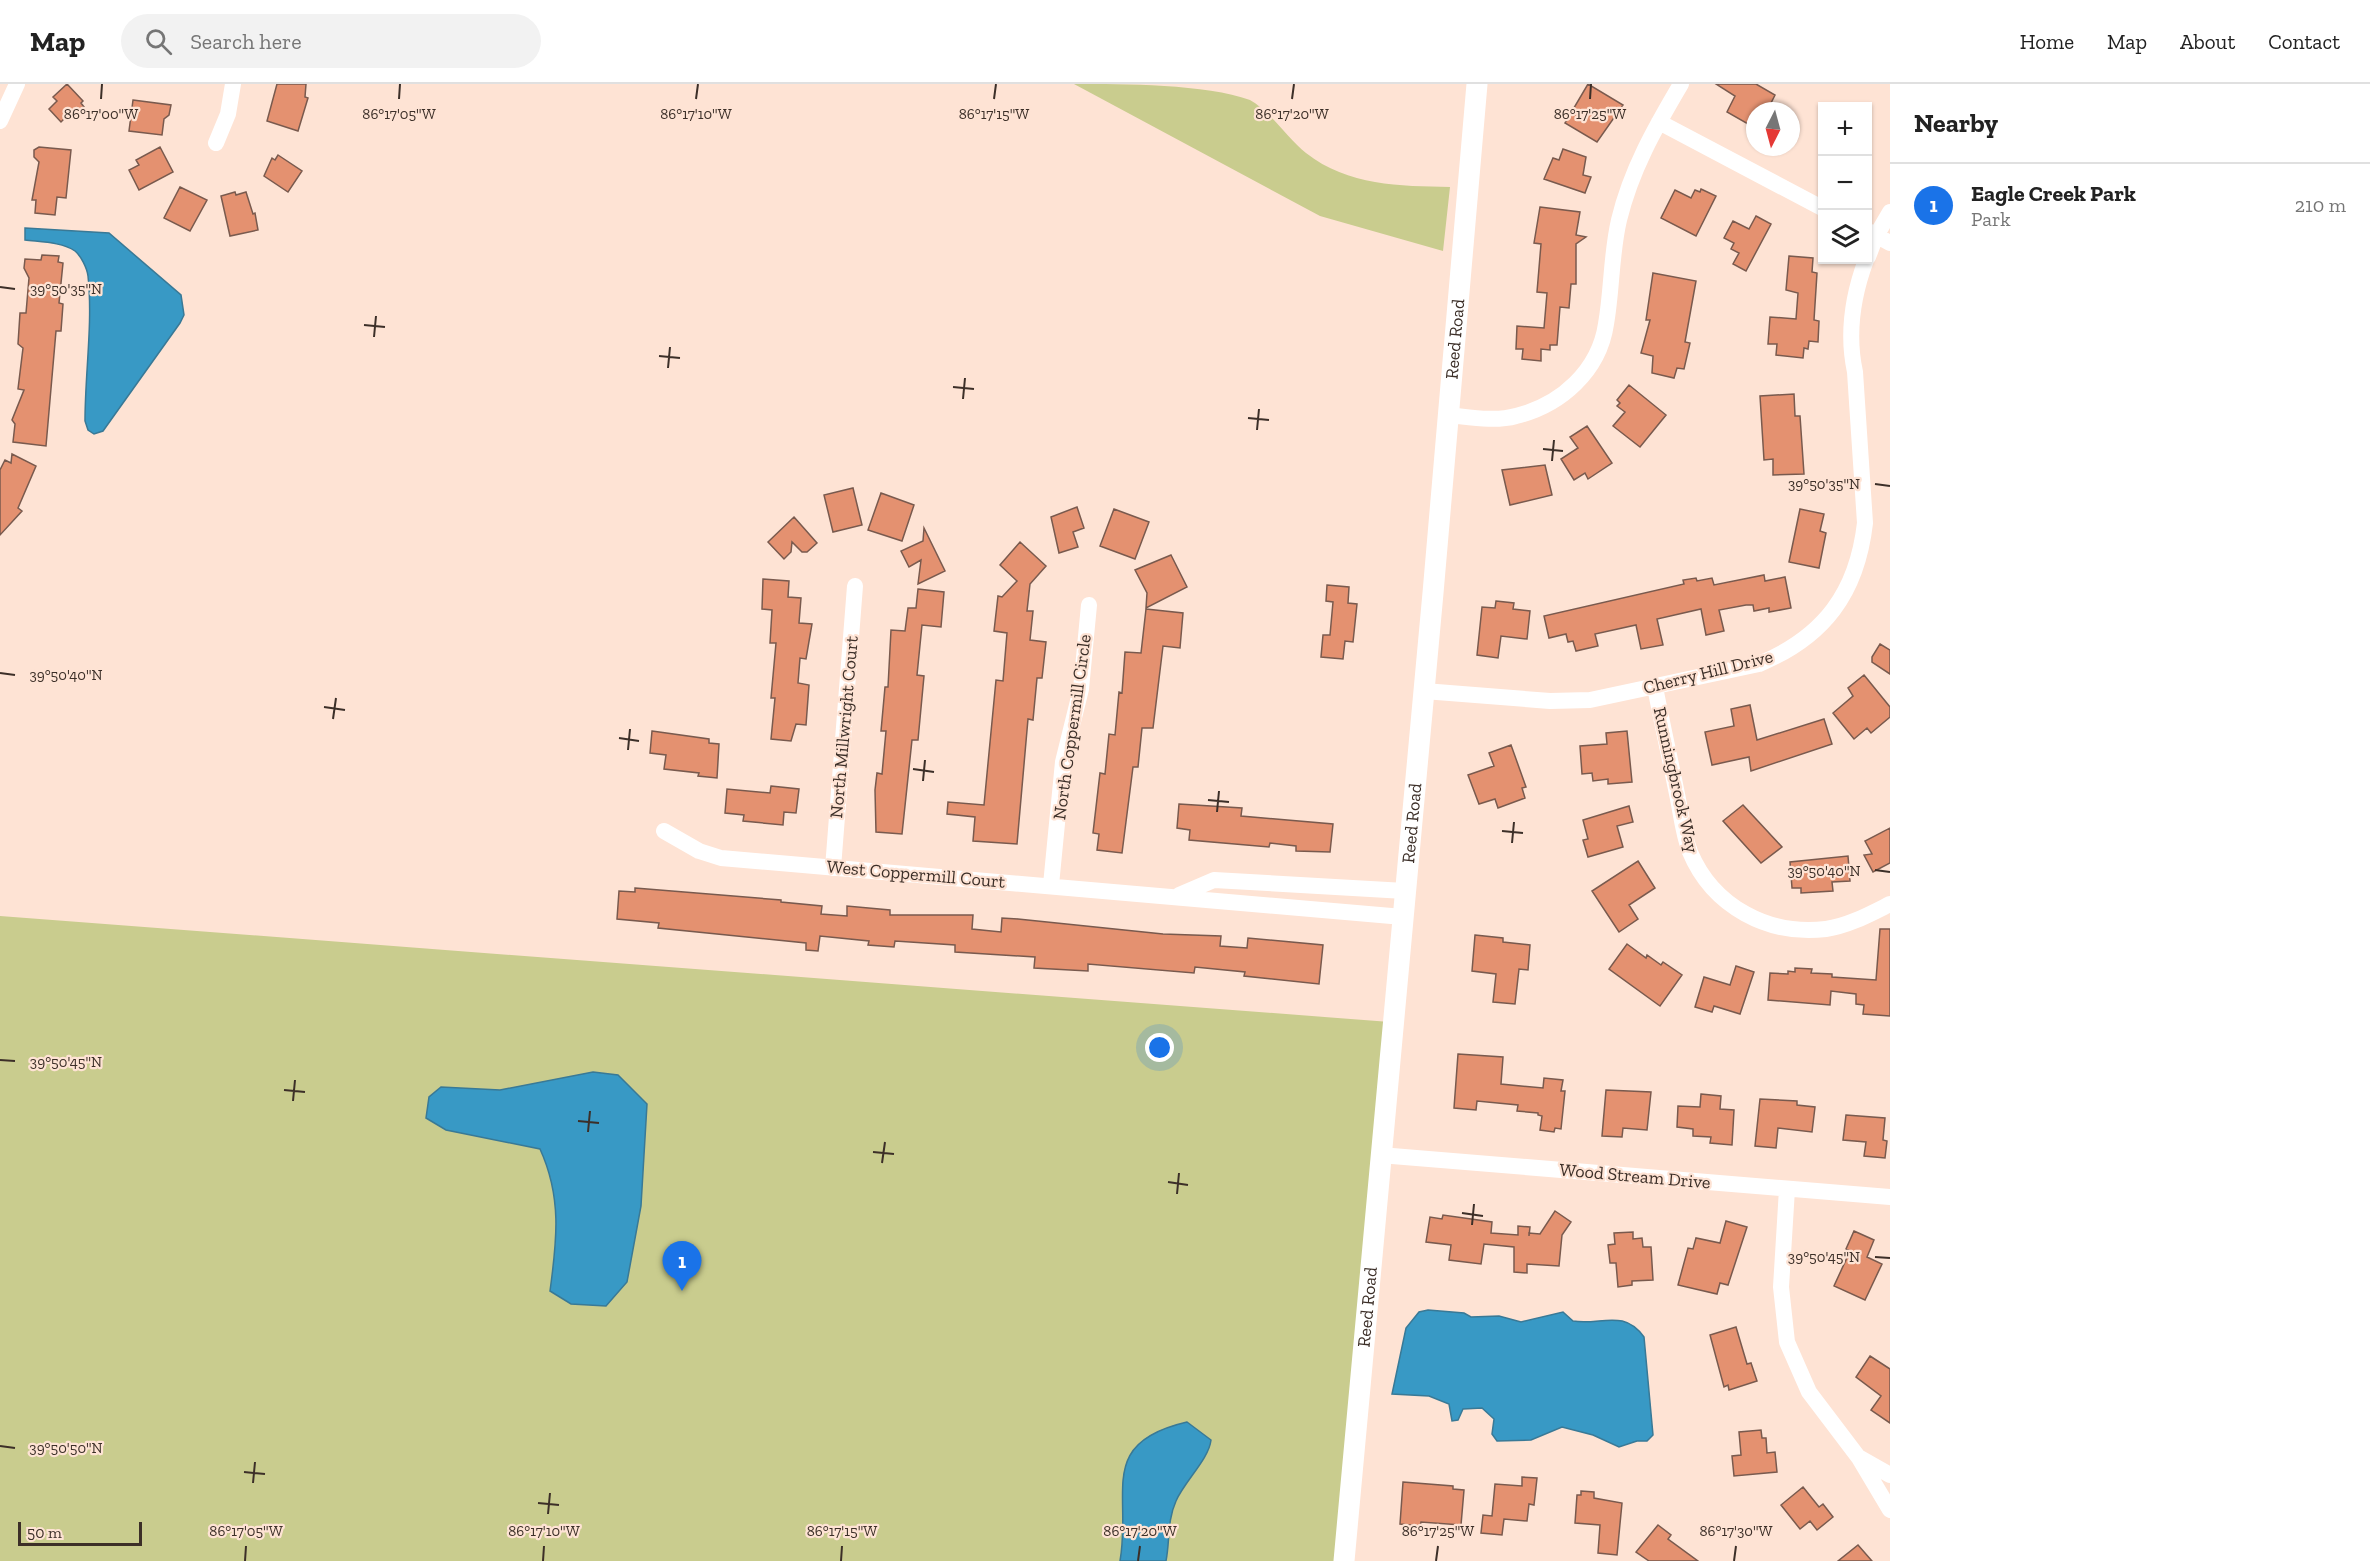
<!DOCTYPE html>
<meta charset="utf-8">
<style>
body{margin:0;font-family:"Zilla Slab",serif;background:#f2f2f2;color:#222}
.controls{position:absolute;right:18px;top:18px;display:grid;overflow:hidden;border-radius:0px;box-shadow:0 2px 4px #0004}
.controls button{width:54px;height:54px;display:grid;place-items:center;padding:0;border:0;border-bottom:2px solid #e0e0e0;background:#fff;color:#222;font:30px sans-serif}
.compass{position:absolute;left:1746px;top:18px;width:54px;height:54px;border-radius:50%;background:#fff;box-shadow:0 2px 4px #0004;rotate:186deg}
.scale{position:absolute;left:18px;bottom:15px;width:124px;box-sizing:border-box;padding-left:6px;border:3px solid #3c2f28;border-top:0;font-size:16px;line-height:21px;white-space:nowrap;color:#3c2f28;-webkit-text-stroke:4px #fee3d4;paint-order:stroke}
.you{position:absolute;left:1160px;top:964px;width:21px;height:21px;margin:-15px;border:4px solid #fff;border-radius:50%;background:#1a73e8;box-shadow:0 0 0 9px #1a73e833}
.badge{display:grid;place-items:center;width:39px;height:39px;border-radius:50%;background:#1a73e8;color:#fff;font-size:20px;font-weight:700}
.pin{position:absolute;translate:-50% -50px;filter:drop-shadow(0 2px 3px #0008)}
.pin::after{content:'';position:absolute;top:32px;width:21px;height:18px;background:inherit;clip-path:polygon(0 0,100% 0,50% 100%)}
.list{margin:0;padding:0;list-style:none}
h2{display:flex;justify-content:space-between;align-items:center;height:78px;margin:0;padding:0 24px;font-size:26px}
h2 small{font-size:20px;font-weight:400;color:#767676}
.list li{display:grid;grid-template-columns:39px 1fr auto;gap:18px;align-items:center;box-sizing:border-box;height:84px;padding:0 24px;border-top:2px solid #e0e0e0}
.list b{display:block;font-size:22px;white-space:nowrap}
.list p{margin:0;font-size:20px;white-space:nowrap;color:#767676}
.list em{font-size:20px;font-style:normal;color:#767676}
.icon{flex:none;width:33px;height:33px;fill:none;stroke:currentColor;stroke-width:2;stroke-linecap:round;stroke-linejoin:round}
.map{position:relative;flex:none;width:1890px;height:1477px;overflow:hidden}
header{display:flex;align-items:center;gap:36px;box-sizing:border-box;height:84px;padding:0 30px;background:#fff;border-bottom:2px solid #e0e0e0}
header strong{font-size:28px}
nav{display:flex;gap:33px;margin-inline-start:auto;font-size:21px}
.search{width:420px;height:54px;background:#f2f2f2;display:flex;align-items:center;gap:15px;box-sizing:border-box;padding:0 21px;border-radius:33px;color:#767676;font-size:22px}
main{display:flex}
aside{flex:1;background:#fff}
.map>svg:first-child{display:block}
.green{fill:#c9cc8e}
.water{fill:#3899c5;stroke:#397996;stroke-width:1.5}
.building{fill:#e49170;stroke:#795a4e;stroke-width:1.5}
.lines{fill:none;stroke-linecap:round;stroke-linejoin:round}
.minor{stroke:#fff;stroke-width:16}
.major{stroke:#fff;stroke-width:21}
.ticks{fill:none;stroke:#3c2f28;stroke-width:2}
.labels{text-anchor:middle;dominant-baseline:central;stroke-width:4.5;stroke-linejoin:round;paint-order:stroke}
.street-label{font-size:18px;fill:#3c2f28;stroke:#fee3d4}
.ticks-label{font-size:15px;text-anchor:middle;fill:#3c2f28;stroke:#fee3d4;stroke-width:4.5;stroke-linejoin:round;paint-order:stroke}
</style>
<header>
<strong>Map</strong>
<div class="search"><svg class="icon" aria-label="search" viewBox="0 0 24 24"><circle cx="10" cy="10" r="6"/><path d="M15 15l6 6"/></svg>Search here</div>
<nav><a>Home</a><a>Map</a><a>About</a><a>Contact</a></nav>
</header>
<main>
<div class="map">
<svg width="1890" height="1477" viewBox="0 0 1890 1477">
<rect width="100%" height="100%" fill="#fee3d4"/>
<path class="green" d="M 1074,0 C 1124,0 1206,0 1250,16 C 1270,27 1288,55 1306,69 C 1348,102 1400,102 1450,103 L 1443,167 L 1320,132 Z
M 0,832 L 1390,938 L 1340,1477 L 0,1477 Z"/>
<path class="water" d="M 25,144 L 109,149 L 181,211 L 184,231 L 180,239 L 103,347 L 94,350 L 88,346 L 85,337 C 85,289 93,239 88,192 C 87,184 81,172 75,167 C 62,158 40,158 25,156 Z
M 593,988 L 618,991 L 647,1020 L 641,1122 L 627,1198 L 606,1222 L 571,1220 L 550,1207 C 557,1156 562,1113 540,1065 L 446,1046 L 426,1034 L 429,1013 L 441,1003 L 500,1006 Z
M 1428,1226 L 1464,1229 L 1471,1233 L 1499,1232 L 1521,1238 L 1563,1228 L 1573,1237 C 1600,1242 1623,1224 1644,1253 L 1653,1351 L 1647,1357 L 1637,1357 L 1619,1363 L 1593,1351 L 1562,1343 L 1531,1356 L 1497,1357 L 1492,1350 L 1494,1335 L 1482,1324 L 1463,1325 L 1458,1336 L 1452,1337 L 1449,1320 L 1429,1312 L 1392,1310 L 1406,1244 L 1419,1228 Z
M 1187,1338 L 1211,1356 C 1209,1375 1184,1398 1176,1417 C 1167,1437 1170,1457 1166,1477 L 1120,1477 C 1132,1409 1096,1359 1187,1338 Z"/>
<path class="building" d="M 67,0 L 83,17 L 81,19 L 84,23 L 72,34 L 69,30 L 61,38 L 49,25 L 57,17 L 53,13 Z
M 277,0 L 306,0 L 305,13 L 308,14 L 298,47 L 267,37 Z
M 1588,0 L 1623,21 L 1597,58 L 1565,39 Z
M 1716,0 L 1756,0 L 1775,11 L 1767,27 L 1755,27 L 1755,44 L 1727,28 L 1735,12 Z
M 133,16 L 171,21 L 169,31 L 164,35 L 162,51 L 129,47 Z
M 39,63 L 71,66 L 66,114 L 57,113 L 55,131 L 35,129 L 36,116 L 32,116 L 39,78 L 34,73 L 34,66 Z
M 160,63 L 173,88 L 139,106 L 129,86 L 139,81 L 136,76 Z
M 1563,65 L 1586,73 L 1583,91 L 1591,93 L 1585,109 L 1544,95 L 1553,74 L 1559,76 Z
M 278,71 L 302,87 L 288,108 L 264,92 L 272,74 L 275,76 Z
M 180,103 L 207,116 L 190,147 L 164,134 Z
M 1701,105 L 1716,112 L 1696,152 L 1661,134 L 1675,106 L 1691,114 L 1695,106 L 1700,108 Z
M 235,108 L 236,111 L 246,108 L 253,130 L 255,129 L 258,146 L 230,152 L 221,112 Z
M 1540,123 L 1580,128 L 1576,151 L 1586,153 L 1576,160 L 1576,200 L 1571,200 L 1569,224 L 1560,223 L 1557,261 L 1550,261 L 1550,266 L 1541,265 L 1541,277 L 1522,275 L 1523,265 L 1516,265 L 1517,242 L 1544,244 L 1547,209 L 1537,208 L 1541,160 L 1534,159 Z
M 1756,132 L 1771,140 L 1746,187 L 1733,180 L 1739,169 L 1731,165 L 1734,159 L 1724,154 L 1733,137 L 1749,145 Z
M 42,171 L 59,172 L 58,178 L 63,179 L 59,219 L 63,220 L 61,247 L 56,247 L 46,362 L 13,358 L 15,340 L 12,336 L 24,306 L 18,305 L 23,264 L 18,260 L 20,229 L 26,229 L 29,194 L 24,184 L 25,175 L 41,176 Z
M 1789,172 L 1813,174 L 1812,188 L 1817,189 L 1814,236 L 1819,237 L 1818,258 L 1809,257 L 1808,265 L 1804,264 L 1803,274 L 1776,271 L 1777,260 L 1768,260 L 1770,233 L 1796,235 L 1798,209 L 1786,206 Z
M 1653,189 L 1696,197 L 1685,258 L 1690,259 L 1684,285 L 1677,284 L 1674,294 L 1652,289 L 1653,272 L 1641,269 L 1650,236 L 1646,236 Z
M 1629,301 L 1666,331 L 1640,363 L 1613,342 L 1625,328 L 1617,322 L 1620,319 L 1617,316 Z
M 1794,310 L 1795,332 L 1800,332 L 1804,390 L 1773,391 L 1773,375 L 1764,376 L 1760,312 Z
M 1587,342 L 1612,379 L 1588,395 L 1585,389 L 1574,396 L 1561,375 L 1578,364 L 1570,353 Z
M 12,370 L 36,382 L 18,424 L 22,427 L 0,451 L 0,386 L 5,376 L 11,379 Z
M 1545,381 L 1552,411 L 1510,421 L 1502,386 Z
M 853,404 L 862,441 L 833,448 L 824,411 Z
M 881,409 L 914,421 L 902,457 L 868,446 Z
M 1077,423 L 1084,444 L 1073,448 L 1078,463 L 1059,469 L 1051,433 Z
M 1114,425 L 1149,438 L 1135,475 L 1100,462 Z
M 1800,425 L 1824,430 L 1820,447 L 1826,449 L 1819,484 L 1789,478 Z
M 794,433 L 817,459 L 807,468 L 802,468 L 792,458 L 791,468 L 784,475 L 768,458 Z
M 924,444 L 945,487 L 918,500 L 921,476 L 909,483 L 901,467 L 923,457 Z
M 1020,458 L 1046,482 L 1030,500 L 1027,527 L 1033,527 L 1030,556 L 1046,558 L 1042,594 L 1037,594 L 1033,636 L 1028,635 L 1017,760 L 973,757 L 975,733 L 947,730 L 948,718 L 984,721 L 996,596 L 1003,597 L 1007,549 L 994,547 L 998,512 L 1002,513 L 1017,497 L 1000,481 Z
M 1171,471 L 1187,503 L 1146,524 L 1147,509 L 1135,486 Z
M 1764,491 L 1765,497 L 1785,493 L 1791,524 L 1769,528 L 1769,524 L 1754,527 L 1753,521 L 1746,521 L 1719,526 L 1724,547 L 1706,551 L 1701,525 L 1657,535 L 1663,561 L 1641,565 L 1636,541 L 1595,550 L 1598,562 L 1576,567 L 1573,557 L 1568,558 L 1566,550 L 1549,554 L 1544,532 L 1684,500 L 1683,496 L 1696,494 L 1697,497 L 1712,494 L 1714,501 Z
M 763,495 L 789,497 L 788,513 L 801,514 L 799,539 L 812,540 L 806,575 L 800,574 L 798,599 L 809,601 L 806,641 L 796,640 L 791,657 L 771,655 L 775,614 L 771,614 L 776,559 L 770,559 L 772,526 L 762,525 Z
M 1327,501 L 1349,503 L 1348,519 L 1357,520 L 1353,558 L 1345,557 L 1343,575 L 1321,573 L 1323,551 L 1330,551 L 1333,518 L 1326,517 Z
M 918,505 L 944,508 L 941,543 L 922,541 L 917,591 L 924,592 L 918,656 L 912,656 L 902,750 L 876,748 L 875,706 L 877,689 L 882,690 L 886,647 L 881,647 L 885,603 L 888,603 L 891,546 L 905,547 L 908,524 L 916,524 Z
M 1496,517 L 1514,519 L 1513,525 L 1530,527 L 1527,555 L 1501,552 L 1498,574 L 1477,571 L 1482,523 L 1495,524 Z
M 1146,525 L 1183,529 L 1180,564 L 1163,562 L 1153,644 L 1142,644 L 1138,683 L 1133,683 L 1122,769 L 1097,766 L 1099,750 L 1093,749 L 1100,689 L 1105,690 L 1109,650 L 1115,651 L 1119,608 L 1122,609 L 1125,568 L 1141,569 Z
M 1880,560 L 1890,566 L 1890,590 L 1872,578 L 1872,573 Z
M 1864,591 L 1890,623 L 1890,633 L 1871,649 L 1867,644 L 1854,655 L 1833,629 L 1853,612 L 1848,604 Z
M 1750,621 L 1757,656 L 1824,635 L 1832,660 L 1751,687 L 1749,673 L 1712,681 L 1705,648 L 1734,642 L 1731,625 Z
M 652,647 L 709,655 L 709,659 L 719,660 L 717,694 L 698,692 L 699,689 L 664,685 L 666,671 L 650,669 Z
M 1627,647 L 1632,698 L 1608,700 L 1608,695 L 1593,697 L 1592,689 L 1582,690 L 1580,662 L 1607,660 L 1606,649 Z
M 1511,661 L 1526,703 L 1522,704 L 1525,714 L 1498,724 L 1495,715 L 1479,720 L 1468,691 L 1494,682 L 1489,669 Z
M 771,702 L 799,705 L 796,729 L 784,728 L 783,741 L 743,737 L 744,731 L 725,729 L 727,705 L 770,709 Z
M 1179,720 L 1242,724 L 1241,732 L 1333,740 L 1330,768 L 1296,767 L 1296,762 L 1270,759 L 1269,763 L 1189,756 L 1190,746 L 1177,744 Z
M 1743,721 L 1782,763 L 1761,779 L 1723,737 Z
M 1629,722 L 1633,738 L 1617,742 L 1623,763 L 1588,773 L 1583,756 L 1588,755 L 1583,736 Z
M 1890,744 L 1890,779 L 1873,788 L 1864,771 L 1872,770 L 1865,757 Z
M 1848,772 L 1850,797 L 1832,798 L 1833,807 L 1801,809 L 1801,804 L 1792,804 L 1790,778 Z
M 1638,777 L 1655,804 L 1629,821 L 1638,835 L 1619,848 L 1592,807 Z
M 635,804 L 781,816 L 781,818 L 822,822 L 821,830 L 847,832 L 847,822 L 890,826 L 890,831 L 973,831 L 972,845 L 1001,848 L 1002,834 L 1018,835 L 1163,850 L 1221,852 L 1220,862 L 1247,864 L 1248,854 L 1323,861 L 1319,900 L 1244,892 L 1245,888 L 1195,883 L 1194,889 L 1088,880 L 1088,887 L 1034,884 L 1035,873 L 955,868 L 955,861 L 895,857 L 894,863 L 868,861 L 869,857 L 820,852 L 818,867 L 806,866 L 806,859 L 658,844 L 659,839 L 617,835 L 619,807 L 635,808 Z
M 1880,845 L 1890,845 L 1890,932 L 1863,930 L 1864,921 L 1856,920 L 1856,910 L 1831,907 L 1830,921 L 1768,916 L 1770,889 L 1788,890 L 1788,887 L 1795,888 L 1795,884 L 1812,885 L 1811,889 L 1832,890 L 1832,893 L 1876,896 Z
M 1475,851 L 1503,854 L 1503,858 L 1530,861 L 1528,886 L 1519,885 L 1515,920 L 1493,918 L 1496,890 L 1472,887 Z
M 1627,860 L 1646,874 L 1647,871 L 1661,881 L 1663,878 L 1682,891 L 1660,922 L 1609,885 Z
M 1736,882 L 1754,888 L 1740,930 L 1714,922 L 1712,928 L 1695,923 L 1704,893 L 1730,901 Z
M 1458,970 L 1503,973 L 1501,1000 L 1543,1004 L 1544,994 L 1563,996 L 1561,1007 L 1565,1007 L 1561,1045 L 1555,1044 L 1554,1048 L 1540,1046 L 1542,1032 L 1538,1031 L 1538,1029 L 1517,1027 L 1518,1021 L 1477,1017 L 1476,1026 L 1454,1024 Z
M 1606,1006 L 1651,1008 L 1647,1046 L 1623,1044 L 1622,1053 L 1602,1052 Z
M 1701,1010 L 1721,1012 L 1720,1025 L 1734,1026 L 1732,1061 L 1710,1059 L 1711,1053 L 1693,1052 L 1693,1045 L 1677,1043 L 1678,1022 L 1700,1023 Z
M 1760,1015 L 1797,1017 L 1797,1021 L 1815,1023 L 1812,1048 L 1778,1044 L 1776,1064 L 1755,1062 Z
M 1846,1031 L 1885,1034 L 1883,1056 L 1887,1057 L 1885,1074 L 1864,1072 L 1866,1058 L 1843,1056 Z
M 1555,1127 L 1571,1138 L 1562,1151 L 1559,1182 L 1527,1180 L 1527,1189 L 1514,1188 L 1514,1163 L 1484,1160 L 1481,1180 L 1449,1176 L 1451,1161 L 1426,1158 L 1430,1133 L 1442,1135 L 1443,1131 L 1492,1138 L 1491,1149 L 1518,1151 L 1518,1142 L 1530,1143 L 1529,1152 L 1529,1149 L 1540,1150 Z
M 1726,1137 L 1747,1143 L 1728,1201 L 1720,1199 L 1717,1210 L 1678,1201 L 1688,1164 L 1693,1165 L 1696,1154 L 1720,1159 Z
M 1854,1147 L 1874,1156 L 1867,1173 L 1882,1180 L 1865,1216 L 1834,1202 L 1850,1167 L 1846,1165 Z
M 1633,1148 L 1633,1155 L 1642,1154 L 1643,1163 L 1651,1163 L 1653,1196 L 1632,1197 L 1632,1201 L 1618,1203 L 1616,1179 L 1610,1179 L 1608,1161 L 1615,1160 L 1614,1149 Z
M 1736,1243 L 1747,1280 L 1751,1279 L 1757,1297 L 1729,1306 L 1728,1301 L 1724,1303 L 1710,1251 Z
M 1870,1272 L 1890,1285 L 1890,1339 L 1871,1326 L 1881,1312 L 1856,1293 Z
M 1761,1346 L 1762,1354 L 1766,1354 L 1767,1369 L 1775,1368 L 1777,1388 L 1734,1392 L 1732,1372 L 1741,1371 L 1739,1348 Z
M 1522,1393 L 1537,1394 L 1534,1421 L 1529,1420 L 1527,1437 L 1504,1435 L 1502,1451 L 1481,1449 L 1483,1431 L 1492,1432 L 1495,1400 L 1522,1402 Z
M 1403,1398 L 1453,1402 L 1453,1405 L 1464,1406 L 1461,1441 L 1421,1438 L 1420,1442 L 1400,1440 Z
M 1803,1403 L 1819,1423 L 1823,1420 L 1833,1433 L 1817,1446 L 1810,1437 L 1800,1445 L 1781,1421 Z
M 1581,1407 L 1594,1408 L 1594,1414 L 1622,1419 L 1617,1471 L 1598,1469 L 1600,1441 L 1575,1439 L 1577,1411 L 1581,1411 Z
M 1658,1441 L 1671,1451 L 1668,1455 L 1698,1477 L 1649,1477 L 1636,1468 Z
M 1858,1461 L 1872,1477 L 1838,1477 Z"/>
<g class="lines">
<path class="minor" d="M 0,37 L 17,0
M 1659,38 L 1822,124
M 216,59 L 228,30 L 233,0
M 1868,147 L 1890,159
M 1868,173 L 1876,152 L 1890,128
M 1448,331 C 1469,333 1495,338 1516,332 C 1561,321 1599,287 1606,240 C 1612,206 1611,170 1619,136 C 1631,86 1655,44 1681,0
M 1655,603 C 1662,639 1670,675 1677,710 C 1681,729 1683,750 1690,768 C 1713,823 1769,852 1826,845 C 1848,842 1870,830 1890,820
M 1424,607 L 1550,617 L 1590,616 L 1759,580 C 1824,553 1857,509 1865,439 L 1855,288 C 1847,251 1853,211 1866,176
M 664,747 L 699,767 L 721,774 L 1403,833
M 833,784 L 855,502
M 1051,801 L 1063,678 L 1081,605 L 1089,521
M 1179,811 L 1214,796 L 1405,807
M 1380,1071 L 1890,1113
M 1787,1105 L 1781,1203 L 1787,1258 L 1809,1308 L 1859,1374 L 1890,1426
M 1860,1374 L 1890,1391"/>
<path class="major" id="s1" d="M 1344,1477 L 1433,509 L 1477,0"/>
</g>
<path class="ticks" d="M 101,15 L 102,0M 399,15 L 400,0M 696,15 L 698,0M 994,15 L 996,0M 1292,15 L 1294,0M 1590,15 L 1591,0M 0,203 L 15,205M 364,241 L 385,243M 374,253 L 376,232M 659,272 L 680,274M 668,284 L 670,263M 953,303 L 974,305M 963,315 L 965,294M 1248,334 L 1269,336M 1257,346 L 1259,325M 1543,365 L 1563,367M 1552,377 L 1554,356M 1875,400 L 1890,402M 0,589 L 15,591M 324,623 L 345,626M 333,635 L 336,614M 619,654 L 639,657M 628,666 L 630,645M 913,685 L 934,688M 923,697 L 925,676M 1208,716 L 1229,718M 1217,728 L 1219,707M 1502,747 L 1523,749M 1512,759 L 1514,738M 1875,786 L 1890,788M 0,976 L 15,977M 284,1006 L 305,1008M 293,1017 L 295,996M 578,1037 L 599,1039M 588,1048 L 590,1027M 873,1068 L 894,1070M 882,1079 L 885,1058M 1168,1098 L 1188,1101M 1177,1110 L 1179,1089M 1462,1129 L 1483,1132M 1472,1141 L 1474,1120M 1875,1173 L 1890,1174M 0,1362 L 15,1364M 244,1388 L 265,1390M 253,1399 L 255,1378M 538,1419 L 559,1421M 548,1430 L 550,1409M 245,1477 L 246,1462M 543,1477 L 544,1462M 841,1477 L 842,1462M 1138,1477 L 1140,1462M 1436,1477 L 1438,1462M 1734,1477 L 1736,1462"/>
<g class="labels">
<g class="street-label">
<text stroke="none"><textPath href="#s1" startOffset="1227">Reed Road</textPath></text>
<text transform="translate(1708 588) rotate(-14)">Cherry Hill Drive</text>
<text transform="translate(844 643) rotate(-85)">North Millwright Court</text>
<text transform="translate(1072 643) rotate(-82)">North Coppermill Circle</text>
<text transform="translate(1676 696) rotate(77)">Runningbrook Way</text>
<text stroke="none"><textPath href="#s1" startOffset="741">Reed Road</textPath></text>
<text transform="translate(916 790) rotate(5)">West Coppermill Court</text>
<text transform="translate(1635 1092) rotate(5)">Wood Stream Drive</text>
<text stroke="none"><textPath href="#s1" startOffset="255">Reed Road</textPath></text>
</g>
</g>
<g class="ticks-label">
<text x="101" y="35">86°17'00"W</text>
<text x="399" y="35">86°17'05"W</text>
<text x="696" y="35">86°17'10"W</text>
<text x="994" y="35">86°17'15"W</text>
<text x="1292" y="35">86°17'20"W</text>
<text x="1590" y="35">86°17'25"W</text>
<text x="66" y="210">39°50'35"N</text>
<text x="1824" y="405">39°50'35"N</text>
<text x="66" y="596">39°50'40"N</text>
<text x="1824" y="792">39°50'40"N</text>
<text x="66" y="983">39°50'45"N</text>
<text x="1824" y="1178">39°50'45"N</text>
<text x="66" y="1369">39°50'50"N</text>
<text x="246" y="1452">86°17'05"W</text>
<text x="544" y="1452">86°17'10"W</text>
<text x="842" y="1452">86°17'15"W</text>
<text x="1140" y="1452">86°17'20"W</text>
<text x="1438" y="1452">86°17'25"W</text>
<text x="1736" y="1452">86°17'30"W</text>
</g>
</svg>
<div class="controls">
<button>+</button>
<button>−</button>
<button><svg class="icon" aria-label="layers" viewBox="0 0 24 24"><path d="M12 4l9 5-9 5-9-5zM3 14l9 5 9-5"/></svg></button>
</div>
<svg class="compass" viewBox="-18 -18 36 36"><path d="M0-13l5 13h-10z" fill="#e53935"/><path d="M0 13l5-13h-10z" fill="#767676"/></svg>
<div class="scale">50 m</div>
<div class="you"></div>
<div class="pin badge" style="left:682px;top:1207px">1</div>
</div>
<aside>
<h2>Nearby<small></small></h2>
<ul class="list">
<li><span class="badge">1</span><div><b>Eagle Creek Park</b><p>Park</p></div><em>210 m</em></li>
</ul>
</aside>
</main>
